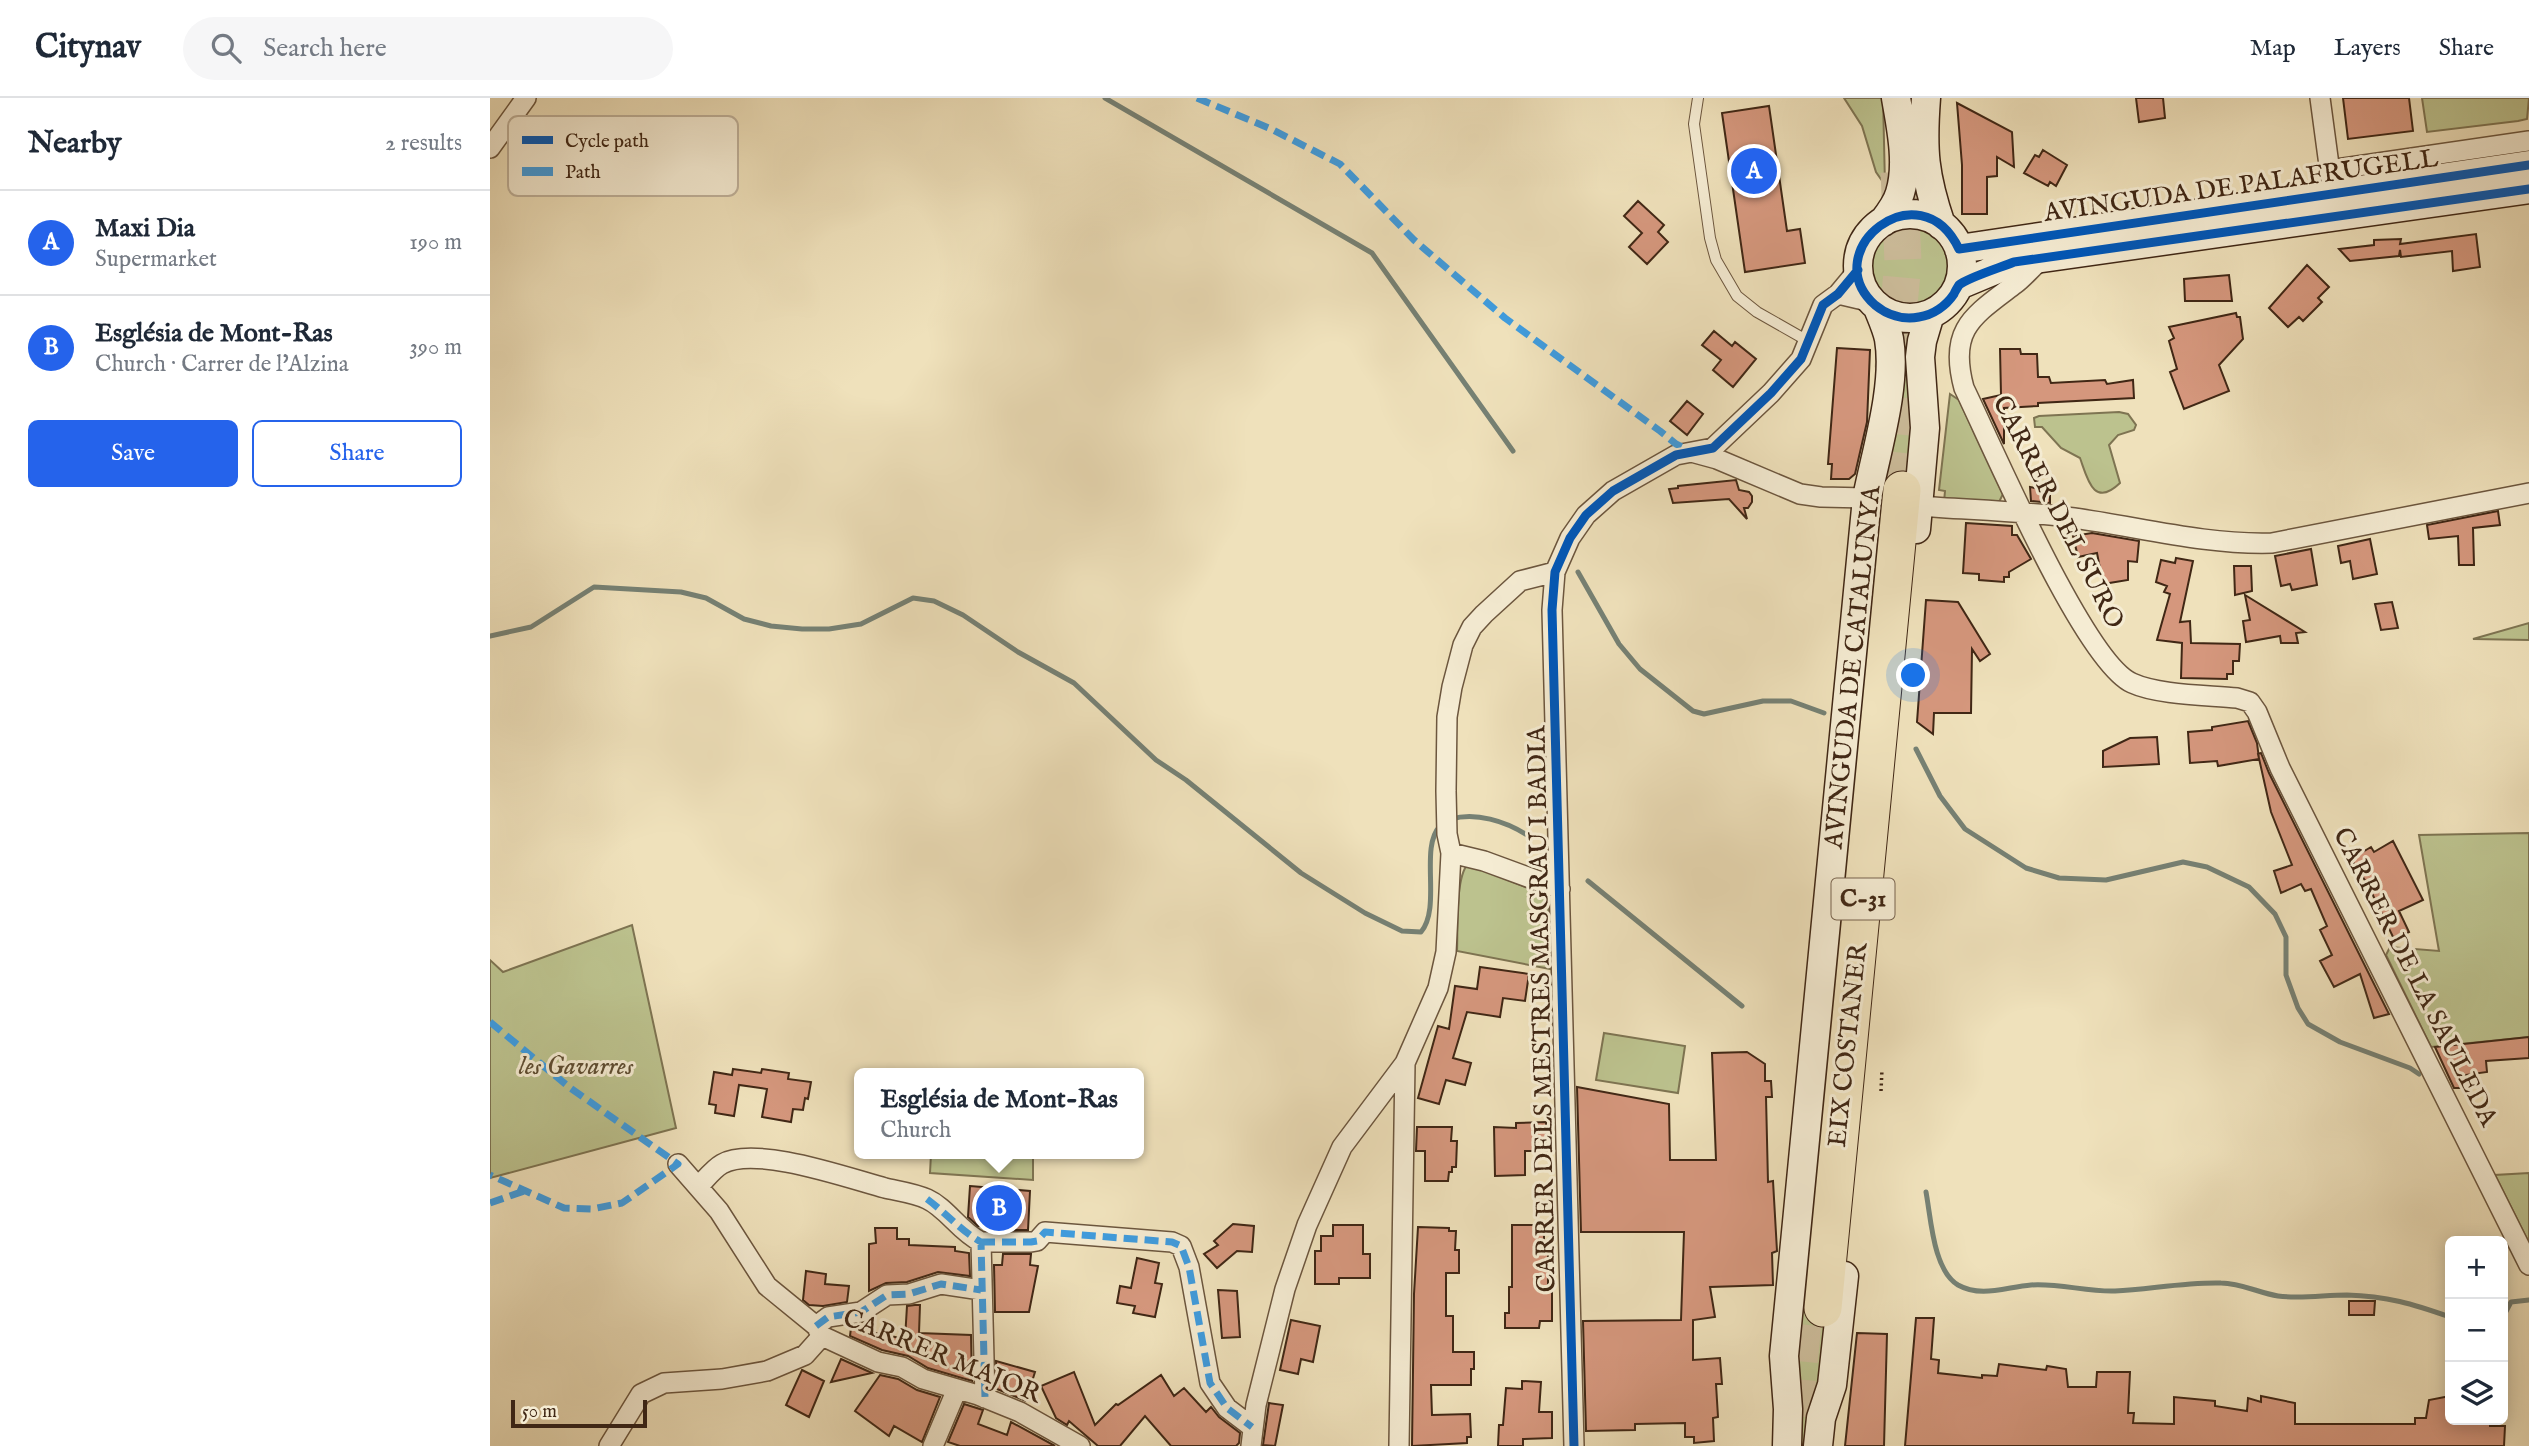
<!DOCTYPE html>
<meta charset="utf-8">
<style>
body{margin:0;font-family:"IM FELL English",serif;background:#f6f6f7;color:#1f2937}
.controls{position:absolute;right:21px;bottom:21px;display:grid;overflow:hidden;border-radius:10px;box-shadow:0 4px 18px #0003}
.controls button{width:63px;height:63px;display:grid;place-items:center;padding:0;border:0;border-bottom:2px solid #e0e1e3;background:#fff;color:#1f2937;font:35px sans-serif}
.scale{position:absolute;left:21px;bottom:18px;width:136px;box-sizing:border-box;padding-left:7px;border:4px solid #402715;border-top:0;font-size:19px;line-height:24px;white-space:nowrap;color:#402715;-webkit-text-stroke:5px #f5ecd3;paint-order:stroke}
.you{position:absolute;left:1424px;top:578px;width:24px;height:24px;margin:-18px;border:5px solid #fff;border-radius:50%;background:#1a73e8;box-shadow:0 0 0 10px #1a73e833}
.badge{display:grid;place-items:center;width:46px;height:46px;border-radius:50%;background:#2563eb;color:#fff;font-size:23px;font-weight:700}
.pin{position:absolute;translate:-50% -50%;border:4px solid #fff;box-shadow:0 2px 7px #0006}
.popup{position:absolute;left:364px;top:970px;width:290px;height:91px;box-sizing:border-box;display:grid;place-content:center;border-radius:10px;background:#fff;filter:drop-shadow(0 2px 5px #0005);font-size:23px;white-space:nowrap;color:#747a83}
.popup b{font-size:26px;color:#1f2937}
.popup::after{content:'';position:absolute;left:50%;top:100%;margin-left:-14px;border:14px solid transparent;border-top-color:#fff}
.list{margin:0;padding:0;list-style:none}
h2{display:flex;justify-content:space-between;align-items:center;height:91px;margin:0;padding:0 28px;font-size:30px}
h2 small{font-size:23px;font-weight:400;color:#747a83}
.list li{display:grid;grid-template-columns:46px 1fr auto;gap:21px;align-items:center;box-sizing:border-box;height:105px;padding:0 28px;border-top:2px solid #e0e1e3}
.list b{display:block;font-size:26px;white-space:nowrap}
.list p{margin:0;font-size:23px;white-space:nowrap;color:#747a83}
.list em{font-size:23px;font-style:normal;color:#747a83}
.actions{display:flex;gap:14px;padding:21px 28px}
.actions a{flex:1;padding:16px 0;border:2px solid #2563eb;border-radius:10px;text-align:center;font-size:24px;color:#2563eb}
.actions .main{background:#2563eb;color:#fff}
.icon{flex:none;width:38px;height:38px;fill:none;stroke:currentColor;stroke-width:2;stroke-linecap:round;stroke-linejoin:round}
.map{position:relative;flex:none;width:2039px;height:1348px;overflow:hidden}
header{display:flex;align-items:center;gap:42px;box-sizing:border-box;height:98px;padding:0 35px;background:#fff;border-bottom:2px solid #e0e1e3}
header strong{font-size:33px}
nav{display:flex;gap:38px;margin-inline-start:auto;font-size:24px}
.search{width:490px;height:63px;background:#f6f6f7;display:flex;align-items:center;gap:18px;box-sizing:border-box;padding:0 24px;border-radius:38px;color:#747a83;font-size:26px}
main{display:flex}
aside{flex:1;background:#fff}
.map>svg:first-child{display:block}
.green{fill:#bcc28e;stroke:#7e7452;stroke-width:2}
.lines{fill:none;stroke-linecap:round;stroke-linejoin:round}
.stream{stroke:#768174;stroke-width:5}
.building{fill:#d5977d;stroke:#402715;stroke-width:2}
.highway-tunnel{stroke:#ccbc9a;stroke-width:37;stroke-dasharray:37 18;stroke-linecap:butt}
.lane-casing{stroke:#6c563e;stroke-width:12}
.street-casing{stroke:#6c563e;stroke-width:22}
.secondary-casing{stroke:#402715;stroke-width:31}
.highway-casing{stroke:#402715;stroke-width:39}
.path{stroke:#402715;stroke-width:3.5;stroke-dasharray:2 3.5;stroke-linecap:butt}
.lane{stroke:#f5ecd3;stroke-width:10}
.street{stroke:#f5ecd3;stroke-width:19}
.secondary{stroke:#f5ecd3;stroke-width:28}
.highway{stroke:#efe1bb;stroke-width:37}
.quiet{stroke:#3f9cdf;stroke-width:7;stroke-dasharray:14 7;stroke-linecap:butt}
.cycleway-casing{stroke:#f5ecd3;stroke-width:13}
.cycleway{stroke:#0057b8;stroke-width:9}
.labels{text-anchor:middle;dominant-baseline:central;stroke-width:6;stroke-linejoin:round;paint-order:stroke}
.shield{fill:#f5ecd3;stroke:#76624e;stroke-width:2}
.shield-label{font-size:24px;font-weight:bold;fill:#402715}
.street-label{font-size:26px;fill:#402715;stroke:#f5ecd3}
.park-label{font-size:26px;font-style:italic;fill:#5f4e33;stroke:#f5ecd3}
.key{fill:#f5ecd3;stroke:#bfb19a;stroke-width:2}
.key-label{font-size:19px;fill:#402715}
</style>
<header>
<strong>Citynav</strong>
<div class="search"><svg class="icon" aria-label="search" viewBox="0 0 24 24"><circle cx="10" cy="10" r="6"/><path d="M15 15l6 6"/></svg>Search here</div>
<nav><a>Map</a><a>Layers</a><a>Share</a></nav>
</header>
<main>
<aside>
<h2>Nearby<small>2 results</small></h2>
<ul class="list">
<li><span class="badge">A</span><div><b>Maxi Dia</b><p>Supermarket</p></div><em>190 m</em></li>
<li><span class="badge">B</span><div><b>Església de Mont-Ras</b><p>Church · Carrer de l'Alzina</p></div><em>390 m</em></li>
</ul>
<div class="actions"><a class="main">Save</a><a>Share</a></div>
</aside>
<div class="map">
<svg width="2039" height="1348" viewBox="0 0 2039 1348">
<rect width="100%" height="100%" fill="#efe1bb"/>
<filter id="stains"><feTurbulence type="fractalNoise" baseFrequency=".00286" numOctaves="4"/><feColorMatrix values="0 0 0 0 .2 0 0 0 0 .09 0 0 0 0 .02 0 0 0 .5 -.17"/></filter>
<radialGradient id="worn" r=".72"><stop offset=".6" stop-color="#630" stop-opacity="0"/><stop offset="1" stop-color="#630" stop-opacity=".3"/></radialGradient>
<path class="green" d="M 1354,0 L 1393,0 L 1395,87 L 1386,74 L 1372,28 Z
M 1932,0 L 2039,0 L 2037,21 L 2028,23 L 1937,34 Z
M1379 168a42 42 0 1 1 84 0a42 42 0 1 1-84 0Z
M 1411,249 L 1423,250 L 1420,394 L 1385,391 Z
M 1460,296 L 1469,302 L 1513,396 L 1509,404 L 1454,404 L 1455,393 L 1449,392 Z
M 1629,314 L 1638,316 L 1646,327 L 1644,332 L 1628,337 L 1619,347 L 1630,385 C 1603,411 1597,379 1590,360 L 1571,350 L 1552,329 L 1545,329 L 1544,320 L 1549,318 Z
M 2039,525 L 2039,542 L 1983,541 Z
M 2039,735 L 2039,939 L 1941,949 L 1896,857 L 1900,849 L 1949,853 L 1929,737 Z
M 978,766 L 1053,796 L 1058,801 L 1060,871 L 967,853 C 968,834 965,779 978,766 Z
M 142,827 L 186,1030 L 0,1080 L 0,862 L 13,874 Z
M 1114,935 L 1195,948 L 1188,995 L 1106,982 Z
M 441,1056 L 543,1056 L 543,1082 L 440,1075 Z
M 2039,1075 L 2039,1145 L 2005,1077 Z
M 1307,1206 L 1341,1208 L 1318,1348 L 1306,1348 Z"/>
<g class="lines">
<path class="stream" d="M 615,0 L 882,155 L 1023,353
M 1088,474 L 1129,546 L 1150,571 L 1203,613 L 1214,616 L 1273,603 L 1301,603 L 1334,615
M 0,538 L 41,529 L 104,489 L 191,494 L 216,500 L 254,521 L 281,528 L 312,531 L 339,531 L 371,526 L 423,500 L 444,503 L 473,517 L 528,554 L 584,585 L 666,662 L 696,682 L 811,775 L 875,815 L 912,833 L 931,834 C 952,809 929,750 950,728
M 1426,651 L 1450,698 L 1475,731 L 1536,770 L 1569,780 L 1616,782 L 1693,764 L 1717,769 L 1759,789 L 1785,816 L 1796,839 L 1796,877 L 1808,910 L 1818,926 L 1850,944 L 1920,970 L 1929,976
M 961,721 C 986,714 1015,723 1037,737
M 1098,783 L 1252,908
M 1436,1094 C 1441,1120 1443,1172 1468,1187 C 1491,1200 1516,1189 1541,1187 C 1569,1185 1597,1194 1625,1193 C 1661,1191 1696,1184 1731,1185 C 1751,1185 1769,1195 1788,1198 C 1810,1201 1835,1197 1857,1197 C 1897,1198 1923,1206 1960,1219
M 2013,1219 L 2021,1204 L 2039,1202"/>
</g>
<path class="building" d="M 1646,0 L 1673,0 L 1675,20 L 1649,24 Z
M 1853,0 L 1919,0 L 1923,33 L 1858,41 Z
M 1467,5 L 1522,34 L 1524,69 L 1507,59 L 1507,78 L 1497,79 L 1497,116 L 1472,116 L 1472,67 Z
M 1279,8 L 1297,133 L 1310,131 L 1315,165 L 1255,174 L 1232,15 Z
M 1553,52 L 1577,67 L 1566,88 L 1560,84 L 1558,88 L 1534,75 L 1545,57 L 1549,59 Z
M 1148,103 L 1174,127 L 1168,134 L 1178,144 L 1157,166 L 1139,149 L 1152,135 L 1134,118 Z
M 1986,136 L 1990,169 L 1963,173 L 1962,153 L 1911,159 L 1910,152 L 1909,158 L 1860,163 L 1849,151 L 1884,147 L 1884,142 L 1911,141 L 1910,146 Z
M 1817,167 L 1839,189 L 1828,200 L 1832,204 L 1813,223 L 1809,219 L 1798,229 L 1779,210 Z
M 1739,177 L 1742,203 L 1695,203 L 1694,181 Z
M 1746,215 L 1747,219 L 1750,219 L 1753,241 L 1729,267 L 1739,293 L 1694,311 L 1680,274 L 1687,271 L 1679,243 L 1684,240 L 1679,229 Z
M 1224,233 L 1242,248 L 1245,244 L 1266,261 L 1243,289 L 1223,272 L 1231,262 L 1212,247 Z
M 1347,250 L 1380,252 L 1377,324 L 1365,376 L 1359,381 L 1341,381 L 1342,366 L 1338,366 Z
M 1510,251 L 1530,251 L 1531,256 L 1547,256 L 1548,279 L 1559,279 L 1561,285 L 1615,282 L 1617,286 L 1643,282 L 1644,300 L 1548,305 L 1548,308 L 1514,310 L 1514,346 L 1493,301 L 1511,297 Z
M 1197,303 L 1213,316 L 1197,337 L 1180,323 Z
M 1246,382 L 1249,392 L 1259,394 L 1262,398 L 1262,404 L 1258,410 L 1254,410 L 1257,421 L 1239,401 L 1183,405 L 1179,391 L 1188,390 L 1188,388 Z
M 1540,389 L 1560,393 L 1560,405 L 1541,403 Z
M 2008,413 L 2010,427 L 1983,430 L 1984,467 L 1969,467 L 1968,438 L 1939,441 L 1937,427 Z
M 1476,425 L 1522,428 L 1522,437 L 1527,437 L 1541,461 L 1519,474 L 1519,479 L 1514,479 L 1514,484 L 1489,482 L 1489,476 L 1473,475 Z
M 1602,435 L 1649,443 L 1647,464 L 1638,463 L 1638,482 L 1613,486 L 1607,455 L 1588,459 L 1583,438 Z
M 1880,441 L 1887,476 L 1863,481 L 1860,463 L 1851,465 L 1848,448 Z
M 1821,451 L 1827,487 L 1802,492 L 1800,486 L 1791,488 L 1785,458 Z
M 1686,460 L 1703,463 L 1690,524 L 1700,523 L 1701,545 L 1750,546 L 1749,563 L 1743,563 L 1743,576 L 1737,576 L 1737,581 L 1691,580 L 1692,545 L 1667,542 L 1680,496 L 1674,494 L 1677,488 L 1666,484 L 1671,462 L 1685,465 Z
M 1744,468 L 1761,468 L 1762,493 L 1745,497 Z
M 1755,497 L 1815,534 L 1806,535 L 1808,545 L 1791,545 L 1790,538 L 1756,544 L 1753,523 L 1760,522 Z
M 1436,502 L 1468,504 L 1500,556 L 1490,563 L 1482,551 L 1481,615 L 1444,615 L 1443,636 L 1427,624 Z
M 1902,504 L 1908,530 L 1891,532 L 1885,506 Z
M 1758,623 L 1767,645 L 1769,661 L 1728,668 L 1727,663 L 1700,665 L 1698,634 L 1722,632 L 1722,629 Z
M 1667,639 L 1669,666 L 1613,669 L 1613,653 L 1640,640 Z
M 1771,655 L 1779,675 L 1899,916 L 1884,920 L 1870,876 L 1844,889 L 1830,863 L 1842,857 L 1830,832 L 1837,828 L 1821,791 L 1815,793 L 1811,786 L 1791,795 L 1784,773 L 1802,767 L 1781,714 L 1768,656 Z
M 1903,743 L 1933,802 L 1909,813 L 1919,834 L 1904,841 L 1878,787 L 1861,761 L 1881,749 L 1884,754 Z
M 990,869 L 1039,876 L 1035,903 L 1013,900 L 1010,919 L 977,914 L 963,960 L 981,965 L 975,987 L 956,982 L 949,1006 L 928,1000 L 948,928 L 959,931 L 965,888 L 987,891 Z
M 2039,939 L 2039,960 L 1996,963 L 1997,974 L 1975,977 L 1975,990 L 1964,990 L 1945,949 Z
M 1257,954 L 1275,966 L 1275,983 L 1281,983 L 1282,999 L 1276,999 L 1278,1084 L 1283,1083 L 1287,1153 L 1282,1155 L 1283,1187 L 1220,1189 L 1225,1219 L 1203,1222 L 1203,1262 L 1230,1260 L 1232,1286 L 1226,1286 L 1228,1319 L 1223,1320 L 1224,1343 L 1204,1345 L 1204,1339 L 1195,1339 L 1195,1325 L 1145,1326 L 1145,1332 L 1096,1333 L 1093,1223 L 1191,1222 L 1194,1134 L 1091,1134 L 1087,989 L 1179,1006 L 1180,1062 L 1226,1062 L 1222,955 Z
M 243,971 L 271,975 L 272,971 L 299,975 L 298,981 L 321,984 L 318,1001 L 315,1000 L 313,1012 L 303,1011 L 301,1024 L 272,1019 L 277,991 L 249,987 L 244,1018 L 225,1015 L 226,1007 L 219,1006 L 224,974 L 242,977 Z
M 1056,1024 L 1057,1053 L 1035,1053 L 1035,1077 L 1005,1078 L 1004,1029 L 1026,1030 L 1026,1025 Z
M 927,1029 L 962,1029 L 961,1043 L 967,1043 L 966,1069 L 962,1069 L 962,1074 L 959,1074 L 958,1083 L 935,1083 L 935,1053 L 926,1053 Z
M 480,1088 L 540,1093 L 538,1132 L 514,1132 L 515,1130 L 488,1128 L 478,1119 Z
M 743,1126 L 764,1128 L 762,1154 L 747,1153 L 727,1170 L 714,1156 L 728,1147 L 724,1143 Z
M 843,1127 L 873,1127 L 873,1156 L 880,1156 L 880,1180 L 849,1180 L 849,1186 L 825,1186 L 825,1153 L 831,1153 L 831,1138 L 843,1138 Z
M 1022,1127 L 1054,1127 L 1054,1146 L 1058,1146 L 1058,1191 L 1062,1191 L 1062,1223 L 1050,1223 L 1049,1230 L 1015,1230 L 1015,1215 L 1019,1215 L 1019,1189 L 1022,1189 Z
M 928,1129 L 959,1130 L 959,1133 L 966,1133 L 965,1152 L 969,1152 L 969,1175 L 956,1175 L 956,1218 L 963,1218 L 963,1254 L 984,1254 L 984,1271 L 981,1271 L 981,1287 L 941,1287 L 942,1317 L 980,1316 L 981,1339 L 977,1339 L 977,1345 L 922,1348 L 924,1196 Z
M 385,1130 L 407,1130 L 407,1141 L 419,1141 L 419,1147 L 465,1149 L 465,1153 L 479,1155 L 480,1178 L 448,1174 L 417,1184 L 396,1185 L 379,1193 L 379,1146 L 386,1145 Z
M 513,1156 L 541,1156 L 540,1167 L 548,1168 L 539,1214 L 505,1214 L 504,1167 L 512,1167 Z
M 647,1160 L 669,1165 L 665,1185 L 672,1186 L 665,1219 L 643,1215 L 645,1208 L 627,1205 L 630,1188 L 641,1190 Z
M 316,1173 L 336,1176 L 335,1186 L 359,1188 L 357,1204 L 333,1208 L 319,1207 L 313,1202 Z
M 728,1192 L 747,1193 L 750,1239 L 732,1240 Z
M 1859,1203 L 1885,1203 L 1884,1217 L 1859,1217 Z
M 425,1207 L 430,1207 L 429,1235 L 481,1237 L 482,1283 L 438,1270 L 418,1258 L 392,1252 L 360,1238 L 361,1230 L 415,1241 L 417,1208 Z
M 1426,1220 L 1444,1220 L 1441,1261 L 1449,1262 L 1448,1275 L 1492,1280 L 1492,1277 L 1507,1278 L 1509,1266 L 1556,1272 L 1557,1268 L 1576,1271 L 1578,1289 L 1606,1289 L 1607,1274 L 1640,1274 L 1638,1315 L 1644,1315 L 1643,1325 L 1684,1326 L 1684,1299 L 1725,1303 L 1725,1308 L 1757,1313 L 1758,1300 L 1771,1304 L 1771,1298 L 1805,1305 L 1805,1326 L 1925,1326 L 1925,1320 L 1936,1320 L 1939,1302 L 1960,1298 L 1960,1322 L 2000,1322 L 2000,1328 L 2015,1328 L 2014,1348 L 1415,1348 Z
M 801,1222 L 830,1228 L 823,1264 L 811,1261 L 808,1276 L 790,1272 Z
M 1367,1235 L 1397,1236 L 1394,1348 L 1355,1348 Z
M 351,1261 L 382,1275 L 341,1284 Z
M 506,1263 L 545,1274 L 536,1303 L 507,1291 Z
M 312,1272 L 334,1283 L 319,1319 L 296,1307 Z
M 584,1274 L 605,1327 L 626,1306 L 628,1307 L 671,1277 L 684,1298 L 694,1290 L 716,1314 L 721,1309 L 729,1319 L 750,1335 L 749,1345 L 746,1348 L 681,1348 L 655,1318 L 630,1348 L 608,1348 L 579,1323 L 577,1327 L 566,1320 L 551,1288 Z
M 390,1277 L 408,1281 L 427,1292 L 450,1299 L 432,1344 L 404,1328 L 399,1338 L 365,1313 Z
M 1032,1283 L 1051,1284 L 1049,1314 L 1062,1314 L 1062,1340 L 1033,1341 L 1033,1348 L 1008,1348 L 1009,1327 L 1013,1327 L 1016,1290 L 1032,1291 Z
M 779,1305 L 793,1307 L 785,1348 L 773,1347 Z
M 474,1306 L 493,1312 L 488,1326 L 517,1337 L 521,1324 L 565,1348 L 470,1348 L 458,1344 Z"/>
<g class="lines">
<path class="highway-tunnel" d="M 1403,271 L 1413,164 L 1409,74
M 1412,392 L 1425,261
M 1304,1318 L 1315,1204"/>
<defs>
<path id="lane" d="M 1208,0 L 1204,26 L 1220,140 L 1226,162 L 1247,198 L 1267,214 L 1318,243"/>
<path id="street" d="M 1830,0 L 1841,82
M 0,50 L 36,0
M 1840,72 L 2039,43
M 1554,160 C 1543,167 1535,179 1525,186 C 1483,218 1458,231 1474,290 C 1501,345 1594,564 1642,585 C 1668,597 1717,597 1747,600 L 1760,604 L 1767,614 L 1790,670 L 2039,1167
M 1348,196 L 1382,204
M 1205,355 L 1227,361 L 1310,396 L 1331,399 L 1377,400
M 1428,408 C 1480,412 1533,413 1584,420 C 1649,429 1716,447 1782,445 L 2039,395
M 961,755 L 994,763 L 1070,791
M 188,1066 L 229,1113 L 277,1188 L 326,1228 L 332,1238 L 388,1264 L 412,1269 L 433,1281 L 488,1297 L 530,1314 L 590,1348
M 208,1089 C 215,1082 223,1071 232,1066 C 265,1047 358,1080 395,1090 C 408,1093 424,1095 437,1101 C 457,1110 469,1133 491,1144 L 495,1300
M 491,1144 L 541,1144 L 547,1143 L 555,1134 L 682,1144 L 691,1148 L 699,1169 L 720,1285 L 737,1310 L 762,1329
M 326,1228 L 338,1219 L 371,1214 L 397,1197 L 419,1196 L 451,1186 L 491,1192
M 119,1348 L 151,1296 L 174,1285 L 232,1281 L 277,1273 L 315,1257 L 332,1238
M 443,1348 L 467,1291
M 761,1348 L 766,1307 L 795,1191 L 817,1127 L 852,1049 L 915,965 L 948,890 L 956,854 L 961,755 L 957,736 L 956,693 L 957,619 L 962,589 L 973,547 L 982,529 L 994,516 L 1030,483 L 1065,474
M 909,1348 L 915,965
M 1084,1348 L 1062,512 L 1065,474 L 1080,440 L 1096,417 L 1123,393 L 1186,357 L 1223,350 L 1281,295 L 1311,261 L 1333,207 L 1348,196 L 1368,172"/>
<path id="secondary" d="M 1436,0 C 1432,52 1434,77 1451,127
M1368 168a52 52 0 1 1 104 0a52 52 0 1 1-104 0Z
M 1393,124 C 1400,115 1407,106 1410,95 C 1419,66 1411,29 1406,0
M 1469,151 L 2039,67
M 1469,187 L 1524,164 L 2039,91
M 1426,431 L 1435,330 L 1430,259 L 1432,243 L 1440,216
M 1297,1348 L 1298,1311 L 1294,1258 L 1299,1207 L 1377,400 C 1386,354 1407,287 1399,241 C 1397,231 1392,220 1388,210
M 1328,1348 L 1331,1320 L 1342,1287 L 1354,1178"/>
<path id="highway" d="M 1333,1210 L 1412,392"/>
</defs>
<use href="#lane" class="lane-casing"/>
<use href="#street" class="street-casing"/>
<use href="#secondary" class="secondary-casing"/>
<use href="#highway" class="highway-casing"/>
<path class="path" d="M 1391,993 L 1392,971"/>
<use href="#lane" class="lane"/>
<use href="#street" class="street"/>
<use href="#secondary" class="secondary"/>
<use href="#highway" class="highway"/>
<path class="quiet" d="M 707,0 L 781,31 L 850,66 L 924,142 L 1015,220 L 1170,333 L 1186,346 L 1201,353
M 0,924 L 79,989 L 188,1066 L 132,1105 L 102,1111 L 74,1110 L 0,1077
M 437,1101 C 456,1115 471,1133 491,1144 L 495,1300
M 0,1105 L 34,1093
M 491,1144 L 541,1144 L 547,1143 L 555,1134 L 682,1144 L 691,1148 L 699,1169 L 720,1285 L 737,1310 L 762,1329
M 326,1228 L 338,1219 L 371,1214 L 397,1197 L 419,1196 L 451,1186 L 491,1192"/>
<defs>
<path id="cycleway" d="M 2039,67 L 1469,151 C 1430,69 1325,153 1385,207 C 1397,217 1413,222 1429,219 C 1443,217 1456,208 1464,196 C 1464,195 1469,187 1469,187 C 1477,180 1512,169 1524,164 L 2039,91
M 1084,1348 L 1062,512 L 1065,474 L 1080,440 L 1096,417 L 1123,393 L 1186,357 L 1223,350 L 1281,295 L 1311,261 L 1333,207 L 1348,196 L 1368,172"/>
</defs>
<use href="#cycleway" class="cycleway-casing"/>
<use href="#cycleway" class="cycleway"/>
</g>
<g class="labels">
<rect class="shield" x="1341.5" y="780.5" width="63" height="41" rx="5"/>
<g class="shield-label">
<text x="1373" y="801">C-31</text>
</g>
<g class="street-label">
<text transform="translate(1751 88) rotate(-8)">AVINGUDA DE PALAFRUGELL</text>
<text transform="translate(1568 414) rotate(63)">CARRER DEL SURO</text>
<text transform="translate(1363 569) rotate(-84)">AVINGUDA DE CATALUNYA</text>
<text transform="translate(1925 879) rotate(63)">CARRER DE LA SAULEDA</text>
<text transform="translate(1052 911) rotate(-91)">CARRER DELS MESTRES MASGRAU I BADIA</text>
<text transform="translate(1358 947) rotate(-84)">EIX COSTANER</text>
<text transform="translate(452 1258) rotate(22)">CARRER MAJOR</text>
</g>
<g class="park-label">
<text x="86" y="968">les Gavarres</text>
</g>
</g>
<rect x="18" y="18" width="230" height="80" rx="10" class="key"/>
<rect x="32" y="38" width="31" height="8" fill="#0057b8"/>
<rect x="32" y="69" width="31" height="9" fill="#3f9cdf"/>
<g class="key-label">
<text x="75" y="49">Cycle path</text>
<text x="75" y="80">Path</text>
</g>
<rect width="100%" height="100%" filter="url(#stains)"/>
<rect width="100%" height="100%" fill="url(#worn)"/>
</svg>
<div class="controls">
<button>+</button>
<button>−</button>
<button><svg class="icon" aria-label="layers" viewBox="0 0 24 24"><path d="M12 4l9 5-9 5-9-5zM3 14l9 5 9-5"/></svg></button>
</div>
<div class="scale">50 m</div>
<div class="you"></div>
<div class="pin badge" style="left:1264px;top:73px">A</div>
<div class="pin badge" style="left:509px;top:1110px">B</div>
<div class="popup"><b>Església de Mont-Ras</b>Church</div>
</div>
</main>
